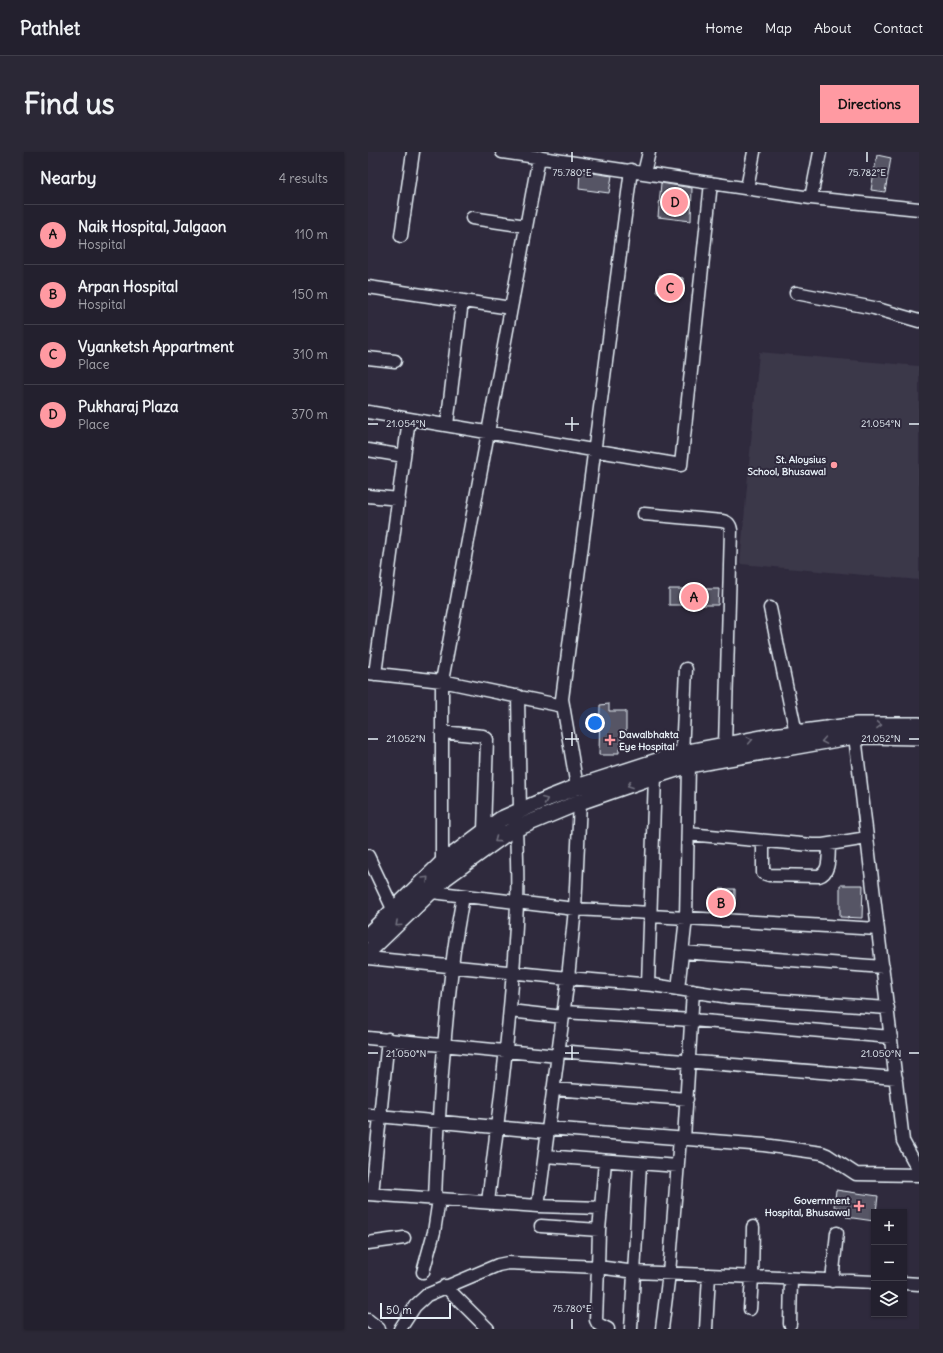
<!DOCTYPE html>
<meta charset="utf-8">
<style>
body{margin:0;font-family:Delius,sans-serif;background:#2b2836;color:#f1f3f6}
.controls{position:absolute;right:12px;bottom:12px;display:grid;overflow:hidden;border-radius:0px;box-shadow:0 1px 3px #0004}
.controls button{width:36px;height:36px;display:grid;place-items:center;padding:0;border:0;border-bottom:1px solid #403e4a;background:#23202e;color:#f1f3f6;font:20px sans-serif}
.scale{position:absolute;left:12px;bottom:10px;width:71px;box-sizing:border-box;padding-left:4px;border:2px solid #e8f1f8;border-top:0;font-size:11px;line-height:14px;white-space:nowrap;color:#e8f1f8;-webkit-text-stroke:3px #2f2a3d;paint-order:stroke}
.you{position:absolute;left:227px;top:571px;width:14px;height:14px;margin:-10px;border:3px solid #fff;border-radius:50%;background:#1a73e8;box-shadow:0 0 0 6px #1a73e833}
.badge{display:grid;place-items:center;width:26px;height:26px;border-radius:50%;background:#ff9aa2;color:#111;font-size:13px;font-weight:700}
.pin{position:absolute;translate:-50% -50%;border:2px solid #fff;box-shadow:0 1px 4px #0006}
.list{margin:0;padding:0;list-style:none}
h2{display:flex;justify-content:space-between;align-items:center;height:52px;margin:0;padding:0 16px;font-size:17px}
h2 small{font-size:13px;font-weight:400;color:#a3a3aa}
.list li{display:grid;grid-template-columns:26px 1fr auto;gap:12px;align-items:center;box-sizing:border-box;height:60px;padding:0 16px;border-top:1px solid #403e4a}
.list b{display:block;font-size:15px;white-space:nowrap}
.list p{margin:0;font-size:13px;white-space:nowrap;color:#a3a3aa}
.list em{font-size:13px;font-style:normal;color:#a3a3aa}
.icon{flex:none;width:22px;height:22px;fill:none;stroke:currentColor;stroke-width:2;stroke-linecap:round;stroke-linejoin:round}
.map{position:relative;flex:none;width:551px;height:1177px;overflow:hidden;border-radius:0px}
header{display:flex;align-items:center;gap:24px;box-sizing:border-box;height:56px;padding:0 20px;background:#23202e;border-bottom:1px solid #403e4a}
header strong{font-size:19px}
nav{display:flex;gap:22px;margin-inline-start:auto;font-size:14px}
.intro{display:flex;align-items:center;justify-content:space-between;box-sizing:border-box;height:96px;padding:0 24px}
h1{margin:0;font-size:28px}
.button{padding:10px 18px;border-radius:0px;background:#ff9aa2;color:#111;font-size:14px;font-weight:700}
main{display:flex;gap:24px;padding:0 24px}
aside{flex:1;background:#23202e;border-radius:0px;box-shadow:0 1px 3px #0004}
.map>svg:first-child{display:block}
.built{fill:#3b3749}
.building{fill:#575565;stroke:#e8f1f8}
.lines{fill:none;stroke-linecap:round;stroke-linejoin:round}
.minor-casing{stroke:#e8f1f8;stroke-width:15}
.major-casing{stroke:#e8f1f8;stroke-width:18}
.minor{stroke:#2f2a3d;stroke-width:12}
.major{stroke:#2f2a3d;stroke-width:15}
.oneway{stroke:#70707e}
.ticks{fill:none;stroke:#e8f1f8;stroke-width:1.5}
.poi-dot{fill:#ff9aa2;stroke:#2f2a3d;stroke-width:1.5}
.labels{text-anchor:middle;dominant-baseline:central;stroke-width:4;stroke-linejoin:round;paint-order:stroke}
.poi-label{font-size:10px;font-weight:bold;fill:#e8f1f8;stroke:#2f2a3d;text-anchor:end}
.ticks-label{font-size:10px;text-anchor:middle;fill:#e8f1f8;stroke:#2f2a3d;stroke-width:4;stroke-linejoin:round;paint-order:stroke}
</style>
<header>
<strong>Pathlet</strong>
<nav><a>Home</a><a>Map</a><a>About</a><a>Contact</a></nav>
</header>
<div class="intro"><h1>Find us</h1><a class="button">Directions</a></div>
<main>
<aside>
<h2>Nearby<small>4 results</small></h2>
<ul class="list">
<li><span class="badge">A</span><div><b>Naik Hospital, Jalgaon</b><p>Hospital</p></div><em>110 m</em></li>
<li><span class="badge">B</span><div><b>Arpan Hospital</b><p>Hospital</p></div><em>150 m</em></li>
<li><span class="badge">C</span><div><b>Vyanketsh Appartment</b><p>Place</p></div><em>310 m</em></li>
<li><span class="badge">D</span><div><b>Pukharaj Plaza</b><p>Place</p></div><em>370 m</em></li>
</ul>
</aside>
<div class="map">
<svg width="551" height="1177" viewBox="0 0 551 1177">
<rect width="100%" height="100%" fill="#2f2a3d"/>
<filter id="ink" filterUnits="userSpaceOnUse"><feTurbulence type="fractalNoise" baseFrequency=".025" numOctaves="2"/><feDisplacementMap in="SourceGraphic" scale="8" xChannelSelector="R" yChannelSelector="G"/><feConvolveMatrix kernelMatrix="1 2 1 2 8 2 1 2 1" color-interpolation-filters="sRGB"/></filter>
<g filter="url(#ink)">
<path class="built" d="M 391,200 L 551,214 L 551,428 L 372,412 Z"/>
<path class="building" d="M 509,3 L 523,6 L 517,40 L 503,38 Z
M 212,19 L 244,24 L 241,41 L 211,37 Z
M 293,31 L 324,36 L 323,69 L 290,65 Z
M 292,123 L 315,126 L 315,143 L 288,140 Z
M 301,437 L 351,437 L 350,453 L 301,453 Z
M 241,552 L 241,559 L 258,559 L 258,580 L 253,580 L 253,597 L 251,597 L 251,601 L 247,601 L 247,603 L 231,603 L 232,553 Z
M 472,733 L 495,733 L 494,766 L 472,765 Z
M 352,737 L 367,737 L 367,753 L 362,753 L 362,761 L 343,760 L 344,742 L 352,742 Z
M 468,1038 L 510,1044 L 508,1060 L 506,1060 L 506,1069 L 478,1065 L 479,1057 L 466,1055 Z"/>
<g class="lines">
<defs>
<path id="minor" d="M 134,0 L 443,46 L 551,57
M 276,21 L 281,0
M 379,36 L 386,0
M 443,46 L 452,0
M 104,66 L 158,74
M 33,84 L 45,0
M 0,135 L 143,156
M 428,141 L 506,156 L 551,169
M 0,206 L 27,209
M 0,260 L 313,313 L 343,31
M 79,273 L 94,149
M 0,298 L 36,304
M 0,344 L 31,347
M 276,362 L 354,369 C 360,370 362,372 363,378 L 357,593
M 402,456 L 428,581
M 0,521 L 74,529 L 195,554
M 7,522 L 41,267
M 150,544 L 152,659
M 74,580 L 115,584 L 119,587 L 116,679
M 487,584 L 535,989 L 551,1019
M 314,601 L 318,517
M 209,635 L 194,547 L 263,18
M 320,682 L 444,693 L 455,693 L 499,686
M 395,689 L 395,721 L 401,723 L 451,724 C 463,720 460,703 461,692
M 0,704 L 26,759
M 74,711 L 74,529 L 171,5
M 64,740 L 207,757 L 283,761
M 283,764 L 510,777
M 314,800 L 515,815
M 0,806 L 200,826 L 285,833 L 361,845 L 520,856
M 280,832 L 287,624
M 310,837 L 318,766 L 321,613
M 142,859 L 195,865
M 196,860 L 324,868 L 523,885
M 0,886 L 190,904
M 190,899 L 528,926
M 185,937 L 319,947
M 0,963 L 180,980
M 180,976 L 396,993 L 454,1001 L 459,1003 L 488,1022 L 551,1023
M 316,987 L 325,839
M 177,1004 L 310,1014
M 0,1042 L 170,1054 L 200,826 L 207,757 L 212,650
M 4,1042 L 20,887
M 67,1047 C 70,969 75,892 84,816 C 86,792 91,768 95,744
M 120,1050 C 132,951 145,852 149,752 C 150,727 149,701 148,676
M 170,1054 L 233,1056 L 231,1078 L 230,1115 L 267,1120 L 506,1130
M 233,1056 L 237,1009
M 173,1074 L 231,1078
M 0,1091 L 36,1086
M 55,1120 L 66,1080 L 71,1047
M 464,1129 L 469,1081
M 536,1131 L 551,1132
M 77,1134 L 120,1177
M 382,1157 L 384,1125 L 385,1075
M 0,1168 L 11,1177
M 422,1172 L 423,1127
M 32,1177 L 47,1154 L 59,1143 L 130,1113 L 140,1111 L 230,1115 L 228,1168 L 230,1172 L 240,1177
M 263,1177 L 272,1012
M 294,1177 L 301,1121 L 312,986
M 338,1177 L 341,1123"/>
<path id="major" d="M 0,783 L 74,711 L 133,667 L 181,646 L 209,635 L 314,601 L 405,584 L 489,573 L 551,573
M 0,800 L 77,726 L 139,681 L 147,677 L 212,650 L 287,624 L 321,613 L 481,585 L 500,584 L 551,585"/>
</defs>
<use href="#minor" class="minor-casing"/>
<use href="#major" class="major-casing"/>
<use href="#minor" class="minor"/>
<use href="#major" class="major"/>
</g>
<defs><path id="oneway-chevron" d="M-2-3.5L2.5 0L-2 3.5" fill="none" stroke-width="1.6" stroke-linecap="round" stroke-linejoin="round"/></defs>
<g class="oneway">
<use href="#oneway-chevron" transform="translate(511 573) rotate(1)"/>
<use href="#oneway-chevron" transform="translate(382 588) rotate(-11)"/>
<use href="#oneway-chevron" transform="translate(456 589) rotate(170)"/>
<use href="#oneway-chevron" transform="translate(262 633) rotate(160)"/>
<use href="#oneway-chevron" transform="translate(177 648) rotate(-23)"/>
<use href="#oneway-chevron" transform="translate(129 688) rotate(143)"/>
<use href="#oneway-chevron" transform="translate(58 727) rotate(-45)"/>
<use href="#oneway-chevron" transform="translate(30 772) rotate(137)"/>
</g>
</g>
<path class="ticks" d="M 204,0 L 204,10M 499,0 L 499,10M 204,265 L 204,279M 0,272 L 10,272M 197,272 L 211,272M 541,272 L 551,272M 204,580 L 204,594M 0,587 L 10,587M 197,587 L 211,587M 541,587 L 551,587M 204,894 L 204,908M 0,901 L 10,901M 197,901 L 211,901M 541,901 L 551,901M 204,1167 L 204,1177"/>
<g class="poi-dot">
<circle cx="466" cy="313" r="4"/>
<path d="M240 582h4v4h4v4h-4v4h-4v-4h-4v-4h4z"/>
<path d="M489 1048h4v4h4v4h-4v4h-4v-4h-4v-4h4z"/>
</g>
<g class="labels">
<g class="poi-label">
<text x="458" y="307">St. Aloysius<tspan x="458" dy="12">School, Bhusawal</tspan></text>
<text x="251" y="582" text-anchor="start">Dawalbhakta<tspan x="251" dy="12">Eye Hospital</tspan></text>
<text x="482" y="1048">Government<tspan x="482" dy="12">Hospital, Bhusawal</tspan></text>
</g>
</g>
<g class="ticks-label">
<text x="204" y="24">75.780°E</text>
<text x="499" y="24">75.782°E</text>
<text x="38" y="275">21.054°N</text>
<text x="513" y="275">21.054°N</text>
<text x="38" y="590">21.052°N</text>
<text x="513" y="590">21.052°N</text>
<text x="38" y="905">21.050°N</text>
<text x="513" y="905">21.050°N</text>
<text x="204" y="1160">75.780°E</text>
</g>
</svg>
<div class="controls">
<button>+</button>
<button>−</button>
<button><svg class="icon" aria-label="layers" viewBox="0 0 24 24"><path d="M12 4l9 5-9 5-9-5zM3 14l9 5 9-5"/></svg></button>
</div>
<div class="scale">50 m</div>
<div class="you"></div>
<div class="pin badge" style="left:326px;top:445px">A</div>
<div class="pin badge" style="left:353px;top:751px">B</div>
<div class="pin badge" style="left:302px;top:136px">C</div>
<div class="pin badge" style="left:307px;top:50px">D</div>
</div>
</main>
